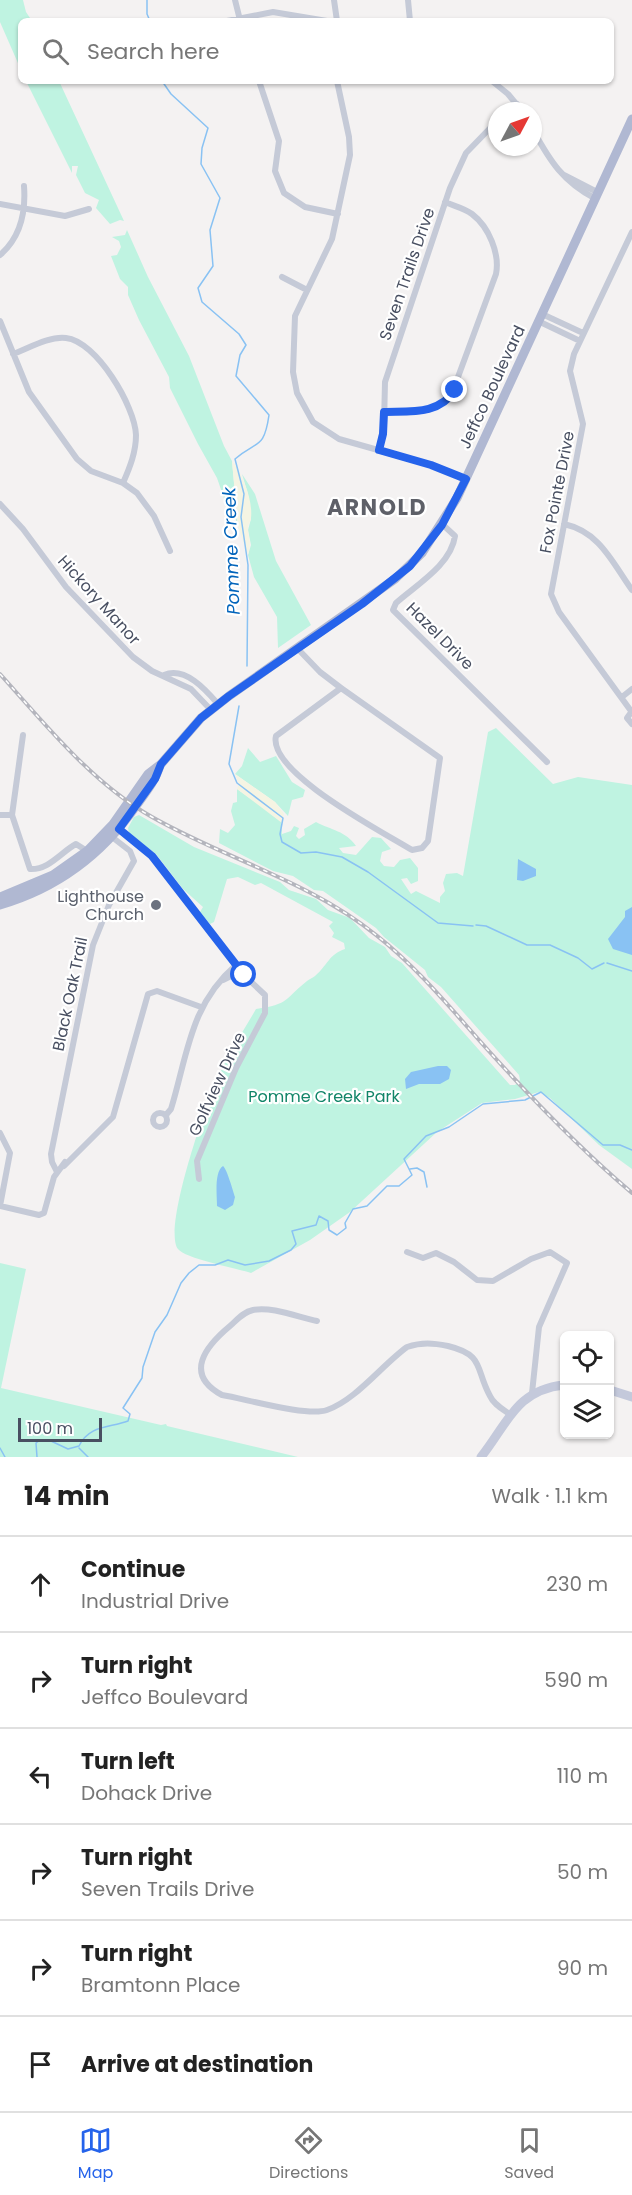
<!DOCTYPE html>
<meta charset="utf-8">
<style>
body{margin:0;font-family:Poppins,sans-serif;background:#f6f6f6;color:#222}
.controls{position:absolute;right:18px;bottom:18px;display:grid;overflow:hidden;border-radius:9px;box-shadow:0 2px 4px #0004}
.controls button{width:54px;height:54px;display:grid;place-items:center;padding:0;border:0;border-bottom:2px solid #e0e0e0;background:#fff;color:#222;font:30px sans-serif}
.compass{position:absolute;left:488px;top:102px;width:54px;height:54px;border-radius:50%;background:#fff;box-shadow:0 2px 4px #0004;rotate:49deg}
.scale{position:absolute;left:18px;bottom:15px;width:84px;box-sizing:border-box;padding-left:6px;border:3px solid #484f61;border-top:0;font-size:16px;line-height:21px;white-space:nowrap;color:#484f61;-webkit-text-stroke:4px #fff;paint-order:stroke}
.stop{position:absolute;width:18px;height:18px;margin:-14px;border:4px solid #2563eb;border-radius:50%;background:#fff}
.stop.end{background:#2563eb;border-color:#fff;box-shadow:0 2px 6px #0008}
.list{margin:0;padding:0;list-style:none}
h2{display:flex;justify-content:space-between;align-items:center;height:78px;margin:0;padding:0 24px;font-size:26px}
h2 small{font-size:20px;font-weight:400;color:#767676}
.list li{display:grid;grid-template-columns:39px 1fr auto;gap:18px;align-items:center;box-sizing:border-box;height:96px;padding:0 24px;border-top:2px solid #e0e0e0}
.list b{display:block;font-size:22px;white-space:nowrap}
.list p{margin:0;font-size:20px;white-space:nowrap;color:#767676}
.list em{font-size:20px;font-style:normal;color:#767676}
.icon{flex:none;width:33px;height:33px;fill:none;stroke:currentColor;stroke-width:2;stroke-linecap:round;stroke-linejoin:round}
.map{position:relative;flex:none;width:632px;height:1457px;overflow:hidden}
.search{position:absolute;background:#fff;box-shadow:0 2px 4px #0004;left:18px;right:18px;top:18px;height:66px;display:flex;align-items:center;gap:15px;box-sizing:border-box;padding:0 21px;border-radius:9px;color:#767676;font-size:22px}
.sheet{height:654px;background:#fff}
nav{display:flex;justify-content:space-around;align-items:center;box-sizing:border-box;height:84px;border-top:2px solid #e0e0e0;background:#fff;font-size:16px;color:#767676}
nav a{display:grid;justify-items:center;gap:3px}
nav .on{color:#2563eb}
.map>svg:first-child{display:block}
.green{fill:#bff3e1}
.sand{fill:#f5f4e3}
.water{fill:#89c2f3}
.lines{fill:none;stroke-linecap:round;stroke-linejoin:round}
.stream{stroke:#89c2f3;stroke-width:1.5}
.street{stroke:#c5cad7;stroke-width:6}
.secondary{stroke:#c4c9db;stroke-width:9}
.primary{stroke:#b0b8d2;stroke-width:9}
.rail-casing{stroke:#b4b5bd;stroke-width:4}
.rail{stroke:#fff;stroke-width:1.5;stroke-dasharray:4.5;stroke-linecap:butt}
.route{stroke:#2563eb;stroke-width:8}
.worship-dot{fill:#6b7280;stroke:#fff;stroke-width:2}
.labels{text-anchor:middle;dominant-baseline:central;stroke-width:4.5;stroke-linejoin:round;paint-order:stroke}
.street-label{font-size:16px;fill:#484f61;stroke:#fff}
.worship-label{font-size:16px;fill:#5b616d;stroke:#fff;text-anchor:end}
.park-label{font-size:16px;fill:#118568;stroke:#fff}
.water-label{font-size:18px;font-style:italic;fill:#0264bb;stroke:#fff}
.district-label{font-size:22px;font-weight:bold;letter-spacing:1.5px;fill:#5e6068;stroke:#fff}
</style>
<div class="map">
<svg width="632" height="1457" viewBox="0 0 632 1457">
<rect width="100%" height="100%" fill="#f4f2f2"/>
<path class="green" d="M 0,0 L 23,0 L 26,12 L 32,21 L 21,21 L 21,70 L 0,22 Z
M 26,81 L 59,81 L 124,221 L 120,220 L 110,224 L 96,208 L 99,200 L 85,193 L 76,175 L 78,166 L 72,166 L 72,173 Z
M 127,230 L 148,277 L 189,356 L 224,446 L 232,461 L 238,527 L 233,510 L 226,504 L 217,478 L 198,444 L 170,388 L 169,377 L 139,320 L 128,295 L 128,287 L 120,279 L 111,256 L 117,255 L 121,247 L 119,241 L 112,237 L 125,235 Z
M 242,474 L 255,494 L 276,561 L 311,625 L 278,648 L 277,617 L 254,577 L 248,555 L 251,545 L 248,530 L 251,519 L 248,494 Z
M 496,728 L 553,784 L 578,777 L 632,785 L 632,1169 L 599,1145 L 550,1098 L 539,1092 L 515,1099 L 482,1103 L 437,1132 L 350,1212 L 310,1240 L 251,1273 C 236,1268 186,1259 178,1249 C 162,1229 208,1098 220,1073 C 230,1051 244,1030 256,1009 C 290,1004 283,1000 307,981 C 309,979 313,978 315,976 C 327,966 329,954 345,949 L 344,943 L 332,937 L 334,933 L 329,926 L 333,922 L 261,883 L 255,885 L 238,877 L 227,879 L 214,922 L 210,924 L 200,912 L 203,907 L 183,889 L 156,854 L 129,833 L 128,828 L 134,817 L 139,815 L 194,847 L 280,882 L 289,890 L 316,899 L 328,910 L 350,918 L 369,938 L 385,947 L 391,956 L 402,963 L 510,1085 L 515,1085 L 520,1080 L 519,1075 L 441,987 L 428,977 L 425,970 L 384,937 L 376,928 L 323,891 L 314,890 L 293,876 L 273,871 L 219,843 L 220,829 L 228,833 L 235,825 L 231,811 L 233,803 L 237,802 L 237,789 L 281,820 L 282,834 L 291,831 L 294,826 L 299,828 L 296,836 L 299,839 L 305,835 L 304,829 L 316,822 C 331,830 346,831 356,846 L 339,848 L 343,853 L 356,855 L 372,837 L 381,838 L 391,849 L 382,852 L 380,861 L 384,866 L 394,867 L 400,860 L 410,858 L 418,868 L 418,881 L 411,884 L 407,878 L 401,879 L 411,894 L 416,891 L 440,903 L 440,897 L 445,891 L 443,883 L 446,874 L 457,873 L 463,876 L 488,732 Z
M 248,748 L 260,762 L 276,756 L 292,782 L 305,790 L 303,797 L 292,800 L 288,816 L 275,802 L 235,774 L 242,766 Z
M 0,1263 L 26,1269 L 1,1388 L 161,1425 L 166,1424 L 167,1426 L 298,1457 L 0,1457 Z"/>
<path class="sand" d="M 232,461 C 243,475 253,500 251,518 C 251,521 248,524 248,527 C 248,540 252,539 248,555 L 238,527 Z
M 235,774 L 275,802 L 284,814 L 282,823 L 237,789 L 239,784 Z"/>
<path class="water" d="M 518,859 L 536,869 L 536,876 L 523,881 L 517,880 Z
M 632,907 L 632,955 L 613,949 L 608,939 L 625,917 L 625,911 Z
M 438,1066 L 447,1066 L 451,1070 L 449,1079 L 440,1084 L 419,1084 L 406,1089 L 405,1079 L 411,1072 Z
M 223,1166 C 227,1169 233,1191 235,1197 L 233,1205 L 225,1210 L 217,1206 C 217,1195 214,1172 223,1166 Z"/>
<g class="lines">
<path class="stream" d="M 147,0 L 147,14 L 150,21
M 162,81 L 171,94 L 208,128 L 202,148 L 201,164 L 220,198 L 210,230 L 213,266 L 198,288 L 202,302 L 239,334 L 246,345 L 240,355 L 236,376 L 269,415 C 264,450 257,440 235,459 L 244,494 L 241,517 L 248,565 L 247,666
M 239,706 L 229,764 L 237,783 L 283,818 L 280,834 L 282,842 L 301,853 L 316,852 L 342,857 L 368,872 L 438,923 L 473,926
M 476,925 L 486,926 L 527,945 L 550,945 L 578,958 L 592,969 L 604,963
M 607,963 L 632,971
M 410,1169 L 417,1168 L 424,1172 L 427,1187
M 0,1448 L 5,1457
M 79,1448 L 88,1457
M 37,1457 L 36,1443 L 40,1440 L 51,1441 L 68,1449 L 79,1446 C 89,1425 109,1428 128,1421 L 130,1414 L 123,1408 L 142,1378 L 143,1367 L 155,1332 L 167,1315 L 181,1283 L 189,1273 L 199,1265 L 215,1265 L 228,1260 L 245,1265 L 269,1261 L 291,1250 L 296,1244 L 292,1231 L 316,1225 L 319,1216 L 328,1221 L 329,1230 L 337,1235 L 346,1228 L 345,1223 L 353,1209 L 367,1206 L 387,1186 L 399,1186 L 412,1175 L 404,1159 L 426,1136 L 449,1127 L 483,1104 L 525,1100 L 541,1092 L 603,1145 L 620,1145 L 632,1150"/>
<path class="street" d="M 235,0 L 240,20
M 334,0 L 337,21
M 408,0 L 410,21
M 227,21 L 273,12 L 327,21
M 259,81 L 279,141 L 275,171 L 284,193 L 305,207 L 338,214
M 337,81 L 349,137 L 350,155 L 332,239 L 295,316 L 293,372 L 297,393 L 313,422 L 339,439 L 431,465 L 466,479
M 492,81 L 508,94 L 522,111
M 509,111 L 517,104
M 533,130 C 550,161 563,182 596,199
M 564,175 L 599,193
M 0,204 L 65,216 L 89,209
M 0,255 C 21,237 26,213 24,186
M 282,277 L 307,290
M 542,314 L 583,333
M 0,321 L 29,392 L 77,459 L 91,471 L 123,483 L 137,493 L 154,516 L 170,551
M 538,321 L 580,341
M 13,354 C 29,348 49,336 66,338 C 96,341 135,406 136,435 C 136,452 130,467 123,483
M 384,412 C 408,412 434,415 451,396 L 496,274 C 500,254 489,227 472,214 C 464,208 454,206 445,202
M 379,450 L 384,424 L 385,382 L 450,188 L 466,153 L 497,121
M 0,504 L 23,529 L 66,587 L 133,657 L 152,671 L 191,689 L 211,710
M 442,524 L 455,536 C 451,565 416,585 396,603 L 393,610 L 547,762
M 564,524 C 600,532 612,562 632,590
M 297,648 L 320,672 L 341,688
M 164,675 C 185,666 206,690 218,704
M 341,688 L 440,758 L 428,841 L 422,848 L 412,850 C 383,832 267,772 276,736 Z
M 622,697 L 632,689
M 631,711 L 559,612 L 551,594 L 583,424 L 570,371 L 574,354 L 632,232
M 632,711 L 627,718 L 632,724
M 23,735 L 12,815 L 30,869 C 49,870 61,852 76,844 L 87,851
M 0,815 L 12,815
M 119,829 L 152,856 L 244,975 L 265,995 L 265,1013 L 236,1068 L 197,1161 L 199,1179
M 223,980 L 241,971
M153 1120a7 7 0 1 1 14 0a7 7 0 1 1-14 0Z
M 166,1115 L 171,1109 C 188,1053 190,1005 236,965
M 0,1133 L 10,1153 L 0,1206
M 64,1166 L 113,1117 L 148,994 L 157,991 L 201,1007
M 57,1172 L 52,1162 L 51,1154 L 93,945 L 109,905 L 134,861 L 130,851 L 112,837
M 0,1206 L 39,1215 L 44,1213 L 54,1177 L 65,1162
M 407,1252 L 423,1258 L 436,1253 L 454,1262 L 477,1280 L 493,1281 L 531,1259 L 550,1252 L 567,1263 L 539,1327 L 532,1393
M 317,1321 C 298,1317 271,1306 253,1310 C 243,1312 237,1320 230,1326 C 206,1346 183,1374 222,1395 C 246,1399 307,1417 327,1410 C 356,1400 382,1365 407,1347 C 422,1342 433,1343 448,1346 C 485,1355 475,1369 490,1396 C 494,1405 503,1409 511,1415"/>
<path class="secondary" d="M 610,1390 L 632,1397
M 481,1457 C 508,1423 516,1390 564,1385"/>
<path class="primary" d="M 0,897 L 53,875 L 87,851 L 113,824 L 148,774 L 161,764 L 201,718 L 229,696 L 395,579 L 422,553 L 457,498 L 632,119
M 0,905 C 58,888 102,855 136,806 C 146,792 155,781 160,766"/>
<defs>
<path id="rail" d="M 0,674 C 45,724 92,783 152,817 C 226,859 309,881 376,935 C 418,968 452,1010 487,1049 C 533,1100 579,1148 632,1193"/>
</defs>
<use href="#rail" class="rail-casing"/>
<use href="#rail" class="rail"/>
</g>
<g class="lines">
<path class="route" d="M 244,975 L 152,856 L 119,829 L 155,779 L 161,764 L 201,718 L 229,696 L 362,604 L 410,566 L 442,525 L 466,479 L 431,465 L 379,450 L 383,434 L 384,412 C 410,411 439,415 455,390"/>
</g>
<circle class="worship-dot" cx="156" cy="905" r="6"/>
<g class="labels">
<g class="street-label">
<text transform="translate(407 274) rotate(-71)">Seven Trails Drive</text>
<text transform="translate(492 387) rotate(-65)">Jeffco Boulevard</text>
<text transform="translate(557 492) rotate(-79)">Fox Pointe Drive</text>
<text transform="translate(99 600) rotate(48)">Hickory Manor</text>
<text transform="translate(440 636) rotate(45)">Hazel Drive</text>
<text transform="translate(70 994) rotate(-78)">Black Oak Trail</text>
<text transform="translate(217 1084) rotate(-65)">Golfview Drive</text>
</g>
<g class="worship-label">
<text x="144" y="896">Lighthouse<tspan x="144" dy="18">Church</tspan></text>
</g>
<g class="park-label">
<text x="324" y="1096">Pomme Creek Park</text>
</g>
<g class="water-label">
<text transform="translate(231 551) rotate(-92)">Pomme Creek</text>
</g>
<g class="district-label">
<text x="377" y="507">ARNOLD</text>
</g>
</g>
</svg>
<div class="controls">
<button><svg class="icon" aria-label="locate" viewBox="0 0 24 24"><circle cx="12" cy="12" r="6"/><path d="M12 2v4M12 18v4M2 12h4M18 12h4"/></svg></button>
<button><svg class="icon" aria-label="layers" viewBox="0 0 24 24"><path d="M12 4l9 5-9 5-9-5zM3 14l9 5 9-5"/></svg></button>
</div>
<svg class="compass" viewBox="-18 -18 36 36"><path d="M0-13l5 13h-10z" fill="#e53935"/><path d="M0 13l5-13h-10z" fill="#767676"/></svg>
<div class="scale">100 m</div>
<div class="stop" style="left:244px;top:975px"></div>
<div class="stop end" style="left:455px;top:390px"></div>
<div class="search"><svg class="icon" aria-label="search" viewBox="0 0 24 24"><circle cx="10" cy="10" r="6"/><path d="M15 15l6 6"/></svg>Search here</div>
</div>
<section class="sheet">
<h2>14 min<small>Walk · 1.1 km</small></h2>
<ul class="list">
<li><svg class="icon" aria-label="ahead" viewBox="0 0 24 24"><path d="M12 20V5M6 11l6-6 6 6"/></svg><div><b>Continue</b><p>Industrial Drive</p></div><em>230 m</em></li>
<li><svg class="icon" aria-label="right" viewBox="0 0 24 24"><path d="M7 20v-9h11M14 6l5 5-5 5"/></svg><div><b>Turn right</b><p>Jeffco Boulevard</p></div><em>590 m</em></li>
<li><svg class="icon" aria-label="left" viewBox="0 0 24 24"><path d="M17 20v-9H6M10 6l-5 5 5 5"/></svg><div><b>Turn left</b><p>Dohack Drive</p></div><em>110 m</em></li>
<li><svg class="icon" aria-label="right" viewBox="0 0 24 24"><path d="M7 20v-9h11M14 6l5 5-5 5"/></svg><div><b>Turn right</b><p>Seven Trails Drive</p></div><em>50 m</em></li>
<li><svg class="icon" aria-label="right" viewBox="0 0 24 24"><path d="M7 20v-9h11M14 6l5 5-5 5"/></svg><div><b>Turn right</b><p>Bramtonn Place</p></div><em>90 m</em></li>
<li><svg class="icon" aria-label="arrive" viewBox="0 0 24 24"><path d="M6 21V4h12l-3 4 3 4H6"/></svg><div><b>Arrive at destination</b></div></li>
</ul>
</section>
<nav>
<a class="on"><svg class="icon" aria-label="map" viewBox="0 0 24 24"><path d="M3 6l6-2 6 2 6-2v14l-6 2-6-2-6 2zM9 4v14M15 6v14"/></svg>Map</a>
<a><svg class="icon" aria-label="directions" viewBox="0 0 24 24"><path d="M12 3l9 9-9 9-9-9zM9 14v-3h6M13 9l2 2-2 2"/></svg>Directions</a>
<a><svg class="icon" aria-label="saved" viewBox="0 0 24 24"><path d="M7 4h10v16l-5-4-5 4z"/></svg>Saved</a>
</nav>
